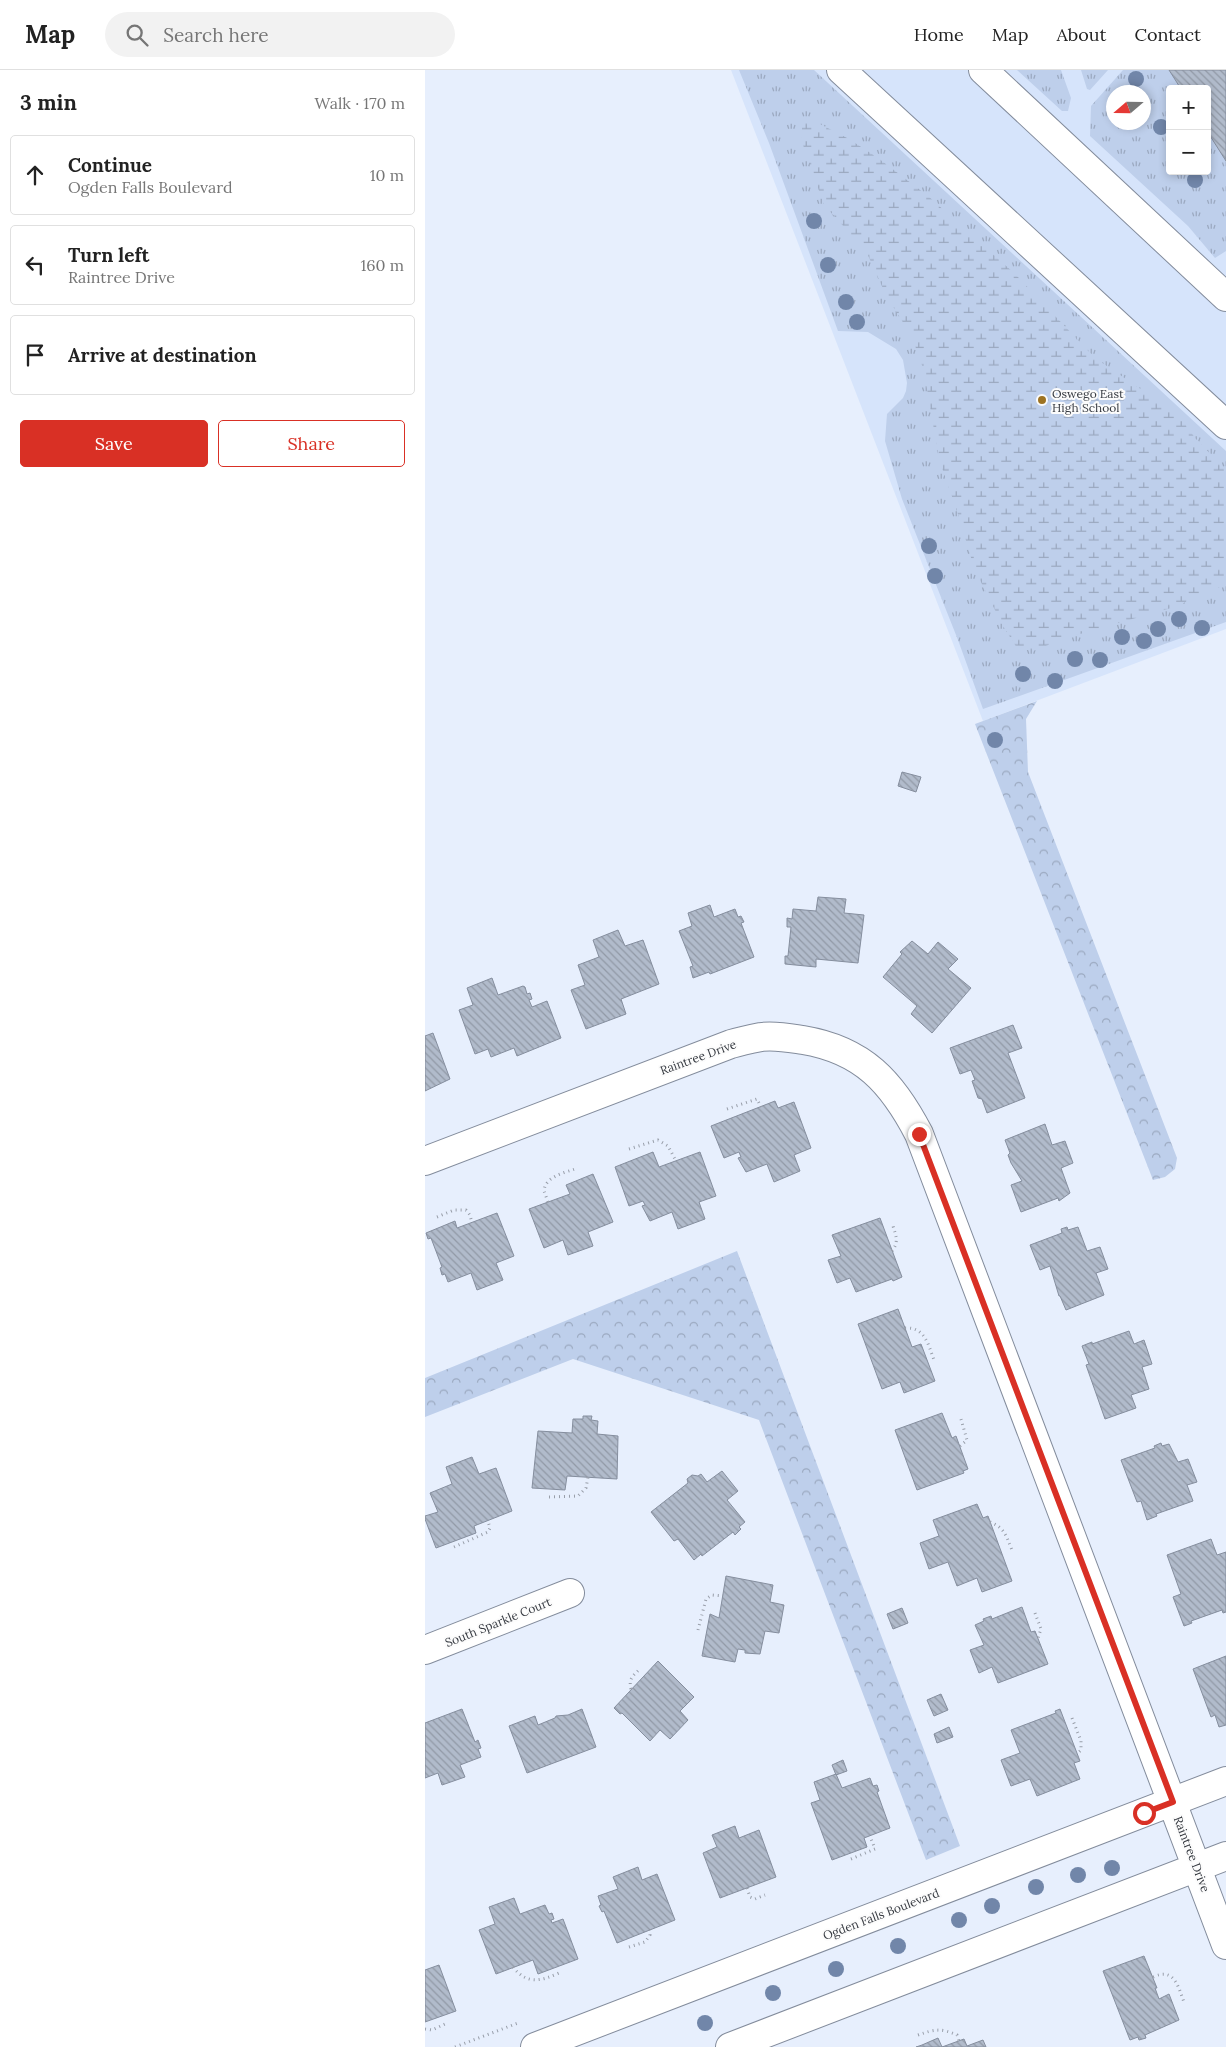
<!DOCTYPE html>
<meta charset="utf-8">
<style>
body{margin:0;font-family:Lora,serif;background:#f2f2f2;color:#222}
.controls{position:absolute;right:15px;top:15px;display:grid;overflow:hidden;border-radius:5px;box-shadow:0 2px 8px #0003}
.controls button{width:45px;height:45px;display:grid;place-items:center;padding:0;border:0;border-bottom:1px solid #e0e0e0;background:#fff;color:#222;font:25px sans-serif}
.compass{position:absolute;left:681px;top:15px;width:45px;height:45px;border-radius:50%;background:#fff;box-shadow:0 2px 8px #0003;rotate:250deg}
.stop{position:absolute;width:15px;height:15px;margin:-11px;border:4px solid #d93025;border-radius:50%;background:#fff}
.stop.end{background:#d93025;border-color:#fff;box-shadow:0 1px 5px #0008}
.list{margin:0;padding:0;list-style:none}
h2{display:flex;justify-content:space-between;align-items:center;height:65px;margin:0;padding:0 20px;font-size:21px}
h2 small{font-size:16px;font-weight:400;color:#767676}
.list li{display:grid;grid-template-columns:32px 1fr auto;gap:15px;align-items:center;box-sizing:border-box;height:80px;margin:0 10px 10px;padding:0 10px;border:1px solid #e0e0e0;border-radius:5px}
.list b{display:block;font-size:19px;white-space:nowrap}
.list p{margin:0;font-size:16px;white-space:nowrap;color:#767676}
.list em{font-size:16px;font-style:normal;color:#767676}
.actions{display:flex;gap:10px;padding:15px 20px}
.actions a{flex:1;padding:11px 0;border:1px solid #d93025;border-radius:5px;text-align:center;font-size:18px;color:#d93025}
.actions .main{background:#d93025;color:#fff}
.icon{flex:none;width:28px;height:28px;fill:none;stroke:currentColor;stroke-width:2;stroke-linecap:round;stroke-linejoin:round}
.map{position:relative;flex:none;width:801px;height:1977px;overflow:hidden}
header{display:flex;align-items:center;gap:30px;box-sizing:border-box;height:70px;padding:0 25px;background:#fff;border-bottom:1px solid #e0e0e0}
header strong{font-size:24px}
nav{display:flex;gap:28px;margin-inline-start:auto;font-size:18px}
.search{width:350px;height:45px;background:#f2f2f2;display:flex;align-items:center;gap:12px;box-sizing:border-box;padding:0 18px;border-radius:28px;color:#767676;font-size:19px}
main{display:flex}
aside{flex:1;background:#fff}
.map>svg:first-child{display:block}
.built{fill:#d6e4fb;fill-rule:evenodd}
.grass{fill:url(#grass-tufts);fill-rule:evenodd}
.forest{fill:url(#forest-crowns)}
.wetland{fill:url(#wetland-marsh)}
.building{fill:url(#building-back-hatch);stroke:#858e9e}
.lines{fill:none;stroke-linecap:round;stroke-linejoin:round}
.minor-casing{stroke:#838c9c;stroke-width:30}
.path{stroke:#989ea9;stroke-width:3;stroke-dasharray:1 4;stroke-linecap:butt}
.minor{stroke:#fff;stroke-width:28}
.tree{fill:#7186a9}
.route{stroke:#d93025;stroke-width:6}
.poi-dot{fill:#9d7322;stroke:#fcfcfc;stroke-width:2}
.labels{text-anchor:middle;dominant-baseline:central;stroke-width:4;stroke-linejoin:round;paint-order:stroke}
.poi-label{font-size:12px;fill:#373b42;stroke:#fcfcfc;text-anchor:start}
.street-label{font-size:12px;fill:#373b42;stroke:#fcfcfc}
</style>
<header>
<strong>Map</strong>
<div class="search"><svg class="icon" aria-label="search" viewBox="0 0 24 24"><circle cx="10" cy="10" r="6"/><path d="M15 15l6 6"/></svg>Search here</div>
<nav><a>Home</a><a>Map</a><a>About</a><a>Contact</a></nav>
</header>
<main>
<aside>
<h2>3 min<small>Walk · 170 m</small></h2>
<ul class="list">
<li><svg class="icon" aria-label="ahead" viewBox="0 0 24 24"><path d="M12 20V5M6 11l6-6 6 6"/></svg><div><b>Continue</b><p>Ogden Falls Boulevard</p></div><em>10 m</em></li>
<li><svg class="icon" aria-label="left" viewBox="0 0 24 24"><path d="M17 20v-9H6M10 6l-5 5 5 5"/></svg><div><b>Turn left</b><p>Raintree Drive</p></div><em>160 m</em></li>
<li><svg class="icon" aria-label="arrive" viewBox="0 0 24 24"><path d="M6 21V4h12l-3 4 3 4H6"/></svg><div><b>Arrive at destination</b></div></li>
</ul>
<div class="actions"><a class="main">Save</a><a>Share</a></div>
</aside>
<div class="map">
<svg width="801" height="1977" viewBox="0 0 801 1977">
<defs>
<pattern id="grass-tufts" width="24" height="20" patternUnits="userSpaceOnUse" patternTransform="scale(1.25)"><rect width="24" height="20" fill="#becfeb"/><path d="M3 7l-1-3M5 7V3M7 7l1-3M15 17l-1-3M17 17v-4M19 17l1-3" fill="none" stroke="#9ba9c0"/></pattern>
<pattern id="forest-crowns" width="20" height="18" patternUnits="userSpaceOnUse" patternTransform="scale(1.25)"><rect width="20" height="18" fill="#becfeb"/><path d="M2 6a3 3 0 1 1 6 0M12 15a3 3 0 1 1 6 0" fill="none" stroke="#9ba9c0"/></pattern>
<pattern id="wetland-marsh" width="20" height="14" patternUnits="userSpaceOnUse" patternTransform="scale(1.25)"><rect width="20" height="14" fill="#becfeb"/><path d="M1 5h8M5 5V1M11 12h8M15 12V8" fill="none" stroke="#9ba9c0"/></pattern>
<pattern id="building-back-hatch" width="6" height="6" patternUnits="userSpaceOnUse" patternTransform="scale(1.25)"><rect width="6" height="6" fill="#b1bbcb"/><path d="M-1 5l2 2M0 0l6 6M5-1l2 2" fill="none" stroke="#9199a6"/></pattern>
</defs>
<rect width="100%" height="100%" fill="#e7effd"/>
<path class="built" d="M 306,0 L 801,0 L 801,559 L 558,651 ZM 745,19 L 782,19 L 782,101 L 745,101 ZM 688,22 L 718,22 L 718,52 L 688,52 Z"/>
<path class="grass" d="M 314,0 L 389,0 L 801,381 L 801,552 L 558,639 L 533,570 L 477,429 L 460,371 L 462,344 L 478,328 L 481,321 L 482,313 L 478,290 L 471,279 L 443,262 L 413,261 L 344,73 Z
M 592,0 L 636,0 L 646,28 L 643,41 L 637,41 Z
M 656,0 L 683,0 L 665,20 L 662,19 Z
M 698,0 L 744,0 L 756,19 L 745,19 L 745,101 L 782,101 L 782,61 L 801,91 L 801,181 L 790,188 L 763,156 L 665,66 L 666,36 ZM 688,22 L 718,22 L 718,52 L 688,52 Z"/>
<path class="forest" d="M 612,631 L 601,649 L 603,702 L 752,1088 L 750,1099 L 740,1107 L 728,1110 L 550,654 Z
M 312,1181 L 535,1776 L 501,1790 L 334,1350 L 148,1289 L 0,1347 L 0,1308 Z"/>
<path class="wetland" d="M 377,51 L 395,54 L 424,69 L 453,88 L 503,126 L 589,203 L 670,288 L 754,345 L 770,368 L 801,400 L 801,516 L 785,519 L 753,536 L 641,568 L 608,581 L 592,578 L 578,556 L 549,498 L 535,450 L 514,389 L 499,301 L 487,267 L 461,225 L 441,181 L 399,135 L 377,72 Z"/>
<path class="building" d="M 744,0 L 801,0 L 801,91 L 782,61 L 782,19 L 756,19 Z
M 477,702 L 496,707 L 491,722 L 473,716 Z
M 393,827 L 421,829 L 419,843 L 439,845 L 433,893 L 391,889 L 391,897 L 360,894 L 360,886 L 363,886 L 366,857 L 362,857 L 362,848 L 367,849 L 368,839 L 391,841 Z
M 285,835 L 289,847 L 310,839 L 313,847 L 316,846 L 319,852 L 316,853 L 329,887 L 285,904 L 284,902 L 268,908 L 265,897 L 268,896 L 254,861 L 267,856 L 263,843 Z
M 193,860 L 200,876 L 218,870 L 234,914 L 196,929 L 201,944 L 161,959 L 146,920 L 160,915 L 153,895 L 174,887 L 168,870 Z
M 487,871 L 503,884 L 513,872 L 533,889 L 523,899 L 546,918 L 507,963 L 486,944 L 492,936 L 458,907 L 477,884 L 475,882 Z
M 67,908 L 73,925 L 98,916 L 100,917 L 102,924 L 105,923 L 107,929 L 104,930 L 107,937 L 122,931 L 136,968 L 92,986 L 89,978 L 66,987 L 63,979 L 50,984 L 34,940 L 48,935 L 42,918 Z
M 588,955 L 597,978 L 583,983 L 600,1028 L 562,1043 L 557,1029 L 553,1028 L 547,1011 L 550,1010 L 546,1000 L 535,1004 L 525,978 Z
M 8,963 L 25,1009 L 0,1021 L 0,966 Z
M 350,1031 L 353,1038 L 369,1032 L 386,1078 L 369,1085 L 375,1101 L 349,1112 L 342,1094 L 321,1102 L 313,1088 L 316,1087 L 314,1082 L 299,1088 L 286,1056 Z
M 620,1054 L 627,1075 L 640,1071 L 648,1093 L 636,1098 L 645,1123 L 634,1131 L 633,1128 L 596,1142 L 586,1115 L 597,1111 L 586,1093 L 583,1085 L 585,1083 L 580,1070 Z
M 228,1082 L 234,1097 L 275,1082 L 291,1126 L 274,1132 L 280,1149 L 253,1159 L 247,1142 L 225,1151 L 217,1136 L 220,1135 L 218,1131 L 204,1136 L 190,1097 Z
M 168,1104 L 188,1152 L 163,1162 L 168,1176 L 143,1185 L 138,1170 L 119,1178 L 104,1139 L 145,1124 L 141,1115 Z
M 72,1143 L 89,1186 L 71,1193 L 78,1210 L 52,1220 L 46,1203 L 23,1212 L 20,1204 L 17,1205 L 15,1198 L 17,1197 L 6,1168 L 3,1169 L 1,1163 L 30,1151 L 32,1158 Z
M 455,1148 L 477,1207 L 468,1211 L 467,1209 L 431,1222 L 425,1208 L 412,1213 L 403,1190 L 416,1186 L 407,1165 Z
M 642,1157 L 643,1160 L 653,1157 L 662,1181 L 675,1177 L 683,1199 L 671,1203 L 679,1225 L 641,1240 L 635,1226 L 634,1226 L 625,1196 L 615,1200 L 605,1175 L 637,1163 L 636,1159 Z
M 473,1239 L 487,1277 L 496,1274 L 510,1311 L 479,1323 L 475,1312 L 457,1319 L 433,1254 Z
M 704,1261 L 709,1274 L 719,1270 L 727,1294 L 717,1297 L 724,1319 L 706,1325 L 711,1338 L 680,1349 L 661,1295 L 664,1294 L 657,1276 L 667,1272 L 667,1274 Z
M 517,1343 L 527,1368 L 531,1366 L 543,1399 L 538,1401 L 539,1403 L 492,1420 L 470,1360 Z
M 158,1346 L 167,1346 L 166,1350 L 173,1351 L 172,1364 L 193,1366 L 192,1409 L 142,1406 L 140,1420 L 107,1418 L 113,1361 L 147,1363 L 148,1349 L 158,1349 Z
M 736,1373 L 737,1376 L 744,1374 L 753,1392 L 763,1389 L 772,1412 L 762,1415 L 768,1431 L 731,1444 L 732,1446 L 722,1450 L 716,1431 L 712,1432 L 696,1390 L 730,1378 L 729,1376 Z
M 47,1387 L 54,1404 L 71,1398 L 87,1441 L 49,1456 L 51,1463 L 11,1478 L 0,1449 L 0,1446 L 13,1442 L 5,1423 L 27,1414 L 21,1397 Z
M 297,1401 L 313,1421 L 302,1430 L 320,1452 L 314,1457 L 316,1459 L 310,1465 L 308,1462 L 277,1486 L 276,1484 L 269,1490 L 253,1469 L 249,1471 L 226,1442 L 263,1413 L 262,1409 L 267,1405 L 273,1406 L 276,1404 L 282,1412 Z
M 552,1434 L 558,1448 L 563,1446 L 587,1511 L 557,1522 L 552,1508 L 532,1516 L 523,1492 L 504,1499 L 495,1473 L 514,1466 L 508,1450 Z
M 786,1469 L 792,1485 L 801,1482 L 801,1542 L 798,1543 L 797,1540 L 766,1551 L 767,1553 L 759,1556 L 748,1527 L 756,1524 L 742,1485 Z
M 301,1506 L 348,1515 L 345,1532 L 359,1535 L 354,1563 L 340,1561 L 335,1584 L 320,1583 L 320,1580 L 313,1579 L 310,1592 L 277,1586 L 285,1544 L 294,1548 Z
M 597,1537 L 606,1562 L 610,1561 L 623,1594 L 573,1613 L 567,1597 L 554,1603 L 545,1580 L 559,1575 L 550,1555 L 559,1551 L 558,1549 L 566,1546 L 567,1549 Z
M 477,1538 L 483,1553 L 468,1559 L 462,1544 Z
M 801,1586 L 801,1655 L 794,1657 L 790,1645 L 786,1647 L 768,1599 Z
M 233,1591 L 269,1627 L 255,1641 L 263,1650 L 245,1669 L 235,1660 L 225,1671 L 197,1643 L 195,1644 L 189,1638 Z
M 516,1624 L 523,1640 L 509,1646 L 502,1630 Z
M 37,1639 L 50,1672 L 53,1670 L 56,1678 L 53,1679 L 56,1687 L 35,1695 L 40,1707 L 17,1715 L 13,1703 L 0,1708 L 0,1653 Z
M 157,1639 L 171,1677 L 102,1703 L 84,1656 L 110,1646 L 113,1655 L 130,1648 L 131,1646 L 143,1645 Z
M 635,1639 L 655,1691 L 649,1693 L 655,1709 L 612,1726 L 605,1709 L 586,1716 L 576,1690 L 595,1683 L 586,1660 L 631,1643 L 630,1641 Z
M 524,1657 L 528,1667 L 512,1673 L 509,1664 Z
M 418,1690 L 422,1701 L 411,1705 L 407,1695 Z
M 411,1704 L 417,1718 L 445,1708 L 448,1716 L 452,1715 L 454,1721 L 452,1722 L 465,1758 L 439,1768 L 442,1777 L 407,1790 L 386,1733 L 395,1730 L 389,1712 Z
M 310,1756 L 314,1768 L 334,1760 L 351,1807 L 295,1828 L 278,1783 L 292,1777 L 287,1765 Z
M 213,1797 L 217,1810 L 232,1804 L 250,1850 L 192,1873 L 179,1841 L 177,1842 L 174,1836 L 176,1835 L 173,1826 L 193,1819 L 188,1807 Z
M 89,1828 L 95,1844 L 120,1835 L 124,1844 L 127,1843 L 129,1849 L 126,1850 L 127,1853 L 138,1849 L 153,1889 L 113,1904 L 108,1890 L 71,1904 L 54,1860 L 70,1854 L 64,1837 Z
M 719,1886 L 732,1918 L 730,1918 L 734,1929 L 744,1924 L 754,1950 L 720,1965 L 721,1968 L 714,1970 L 713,1967 L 705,1970 L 678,1901 Z
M 14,1895 L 31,1941 L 0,1952 L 0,1900 Z
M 513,1968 L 517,1977 L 491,1977 L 497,1975 Z
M 539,1969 L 542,1976 L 558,1970 L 561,1977 L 517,1977 Z"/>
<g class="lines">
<defs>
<path id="minor" d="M 416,0 L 801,355
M 558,0 L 801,227
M 0,1091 L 306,974 C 316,971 326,969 336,967 C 350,965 365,968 378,970 C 438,980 467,1012 494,1064 L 801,1875
M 0,1580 L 145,1523
M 110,1977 L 801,1711
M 305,1977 L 801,1786"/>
</defs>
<use href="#minor" class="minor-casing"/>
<path class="path" d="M 302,1039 L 332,1029 L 336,1037
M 204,1079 L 233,1070 L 243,1076 L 251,1091
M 123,1132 L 119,1121 C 120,1107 138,1103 150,1099
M 12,1147 L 29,1140 L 41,1140 L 45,1145 L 47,1153
M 467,1181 C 474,1172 471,1166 468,1156
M 480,1258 C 500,1257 503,1274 509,1290
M 535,1376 L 542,1370 L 536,1349
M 124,1427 L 153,1426 L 161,1418 L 163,1407
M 565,1452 C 580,1458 581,1466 587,1480
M 29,1477 L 63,1462 L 65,1458 L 63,1451
M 610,1543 L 616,1559 L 613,1568
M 273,1560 L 281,1529 L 287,1525 L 298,1526
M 206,1619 C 203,1608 209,1605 216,1598
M 647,1648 L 656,1671 L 656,1680 L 652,1684
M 426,1789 L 450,1779 L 445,1766
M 322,1818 L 325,1827 L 330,1829 L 340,1825
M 204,1877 L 220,1872 L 225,1865 L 224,1860
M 88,1897 C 102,1915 116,1911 134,1903
M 728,1907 C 749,1897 753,1916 759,1932
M 0,1959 L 7,1960 L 20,1954
M 493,1965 C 510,1959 516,1958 532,1965 L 534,1971
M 30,1977 L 93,1953"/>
<use href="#minor" class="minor"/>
</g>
<g class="tree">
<circle cx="711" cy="9" r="8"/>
<circle cx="736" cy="57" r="8"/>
<circle cx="770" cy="110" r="8"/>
<circle cx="389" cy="151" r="8"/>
<circle cx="403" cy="195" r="8"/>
<circle cx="421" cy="232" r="8"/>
<circle cx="432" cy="252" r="8"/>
<circle cx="504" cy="476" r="8"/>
<circle cx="510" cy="506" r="8"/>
<circle cx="754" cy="549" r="8"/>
<circle cx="777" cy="558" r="8"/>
<circle cx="733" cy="559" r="8"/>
<circle cx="697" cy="567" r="8"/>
<circle cx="719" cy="571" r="8"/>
<circle cx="650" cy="589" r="8"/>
<circle cx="675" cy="590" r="8"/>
<circle cx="598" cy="604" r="8"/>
<circle cx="630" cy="611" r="8"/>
<circle cx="570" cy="670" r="8"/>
<circle cx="687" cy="1798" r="8"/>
<circle cx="653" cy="1805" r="8"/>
<circle cx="611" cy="1817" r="8"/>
<circle cx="567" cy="1836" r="8"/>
<circle cx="534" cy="1850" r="8"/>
<circle cx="473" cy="1876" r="8"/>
<circle cx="411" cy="1899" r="8"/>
<circle cx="348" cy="1923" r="8"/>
<circle cx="280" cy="1953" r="8"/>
</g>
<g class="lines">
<path class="route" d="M 494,1064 L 748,1732 L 719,1743"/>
</g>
<circle class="poi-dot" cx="617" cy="330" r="5"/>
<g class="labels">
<g class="poi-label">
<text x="627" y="323">Oswego East<tspan x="627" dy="14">High School</tspan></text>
</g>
<g class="street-label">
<text transform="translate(273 987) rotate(-20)">Raintree Drive</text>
<text transform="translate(73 1552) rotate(-22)">South Sparkle Court</text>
<text transform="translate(767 1784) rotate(69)">Raintree Drive</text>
<text transform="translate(456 1844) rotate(-21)">Ogden Falls Boulevard</text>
</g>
</g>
</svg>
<div class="controls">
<button>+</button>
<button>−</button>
</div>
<svg class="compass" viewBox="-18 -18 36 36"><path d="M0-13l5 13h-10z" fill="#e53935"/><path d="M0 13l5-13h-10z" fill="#767676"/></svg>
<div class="stop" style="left:719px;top:1743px"></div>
<div class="stop end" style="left:494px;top:1064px"></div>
</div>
</main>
